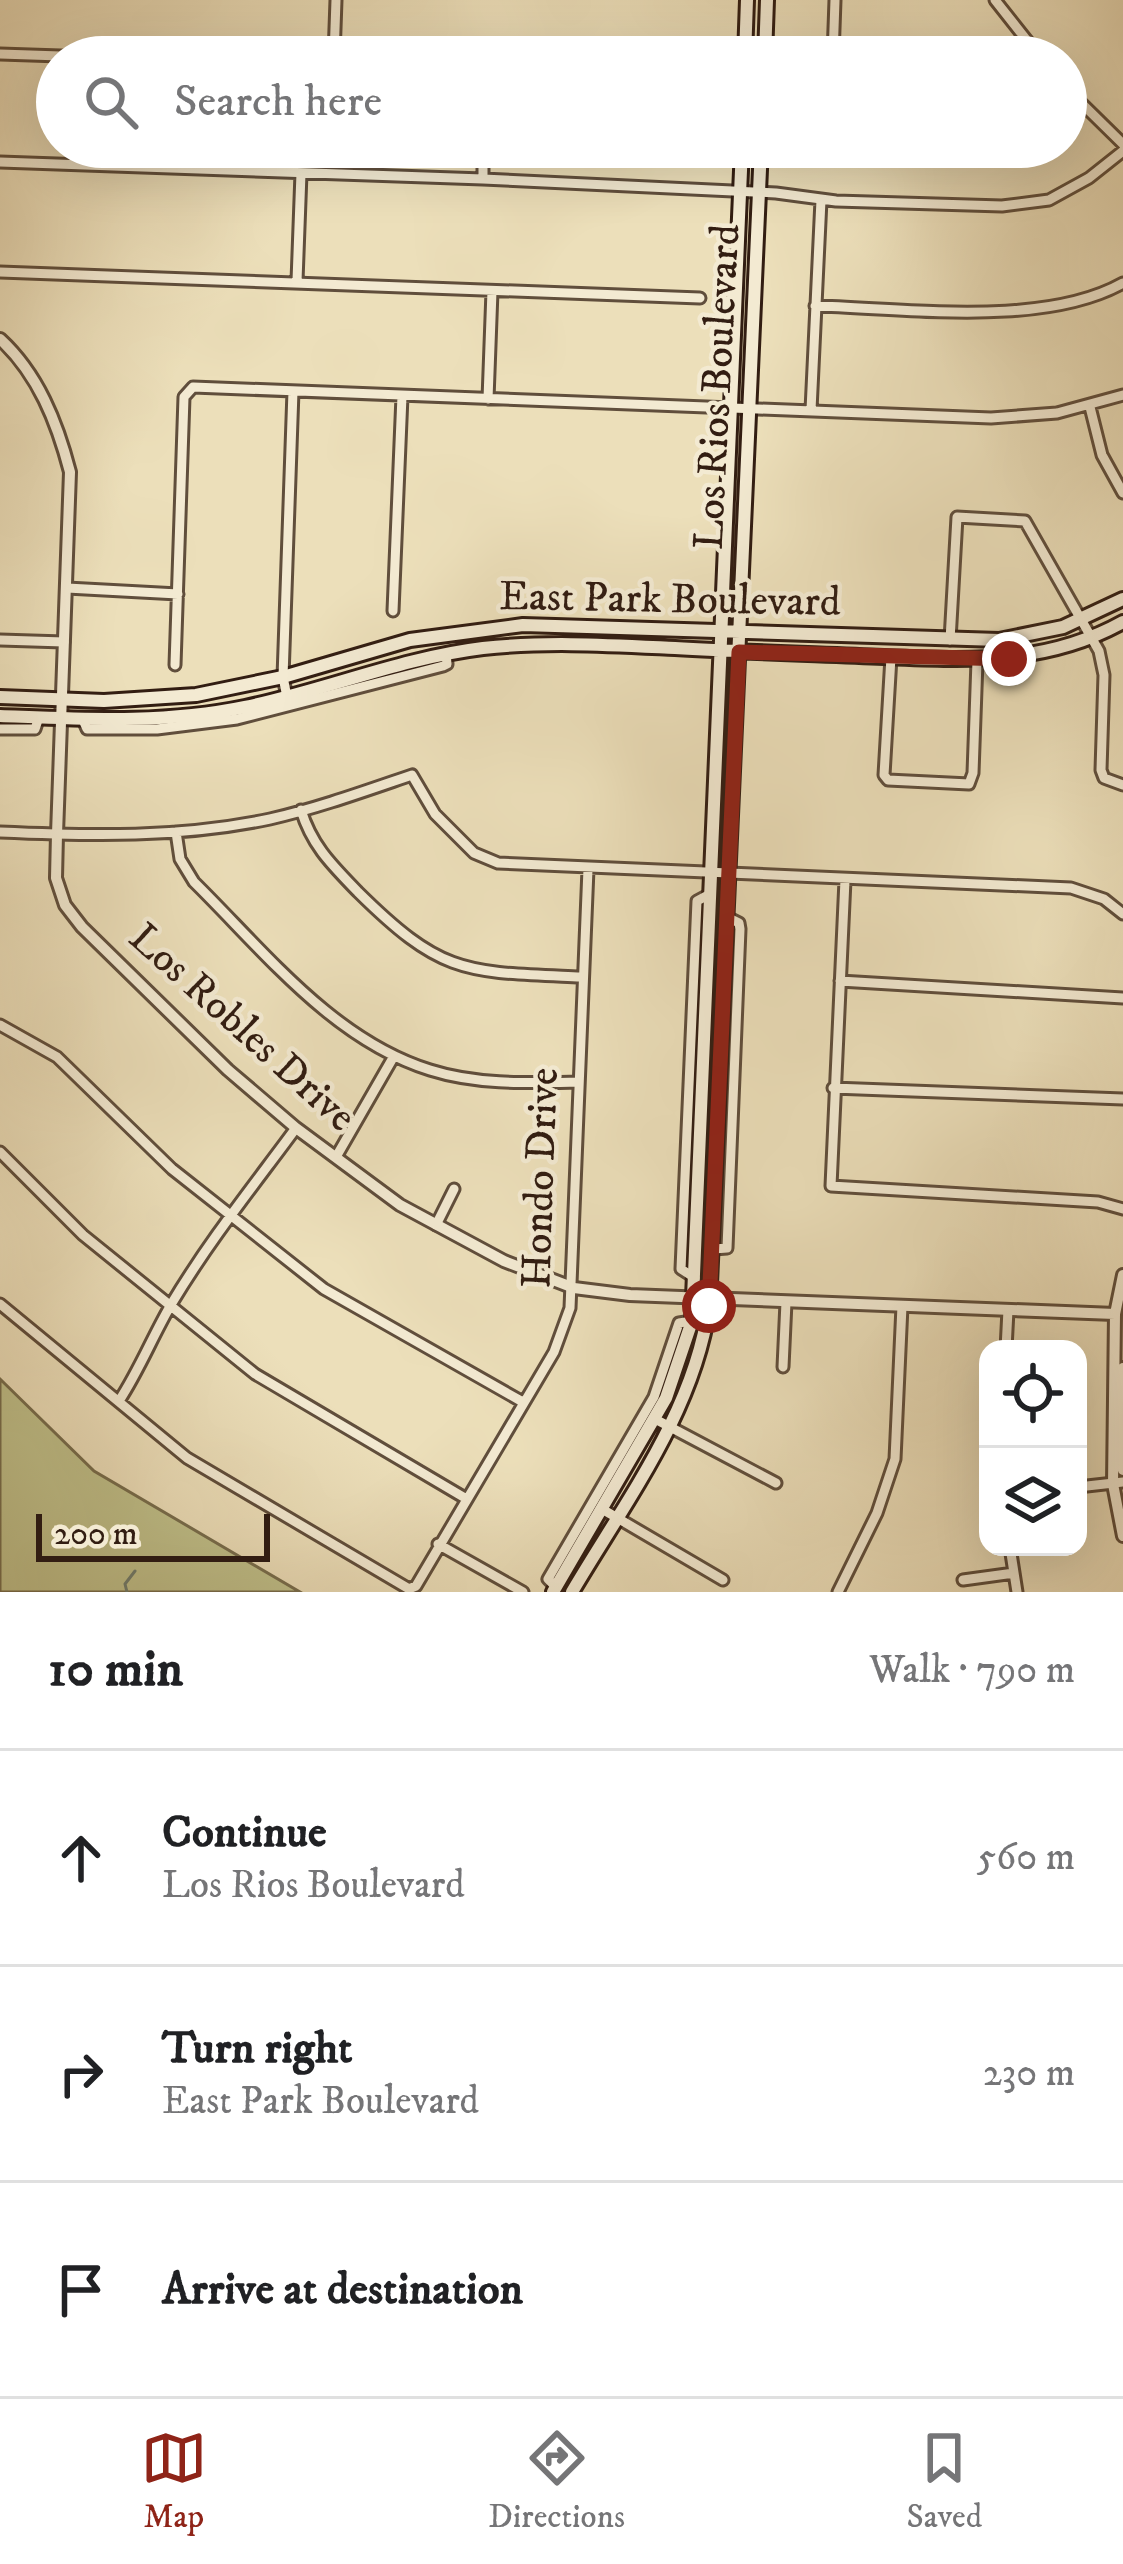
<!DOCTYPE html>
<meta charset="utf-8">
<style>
body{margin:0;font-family:"IM FELL DW Pica",serif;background:#f6f6f6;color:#202124}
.controls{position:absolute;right:36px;bottom:36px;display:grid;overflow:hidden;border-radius:24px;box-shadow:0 12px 48px #0002}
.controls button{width:108px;height:108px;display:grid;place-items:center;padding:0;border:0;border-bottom:3px solid #e0e0e0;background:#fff;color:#202124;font:60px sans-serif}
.scale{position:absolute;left:36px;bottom:30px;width:234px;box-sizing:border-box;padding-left:12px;border:6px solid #321d12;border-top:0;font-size:33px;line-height:42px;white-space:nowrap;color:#321d12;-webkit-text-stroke:9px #f3ead2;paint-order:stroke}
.stop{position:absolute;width:36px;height:36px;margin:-27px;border:9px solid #8f2418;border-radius:50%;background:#fff}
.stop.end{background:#8f2418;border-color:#fff;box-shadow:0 3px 12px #0008}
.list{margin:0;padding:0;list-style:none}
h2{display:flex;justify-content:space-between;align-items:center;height:156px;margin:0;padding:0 48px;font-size:51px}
h2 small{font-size:39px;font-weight:400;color:#757577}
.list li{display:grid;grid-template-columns:78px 1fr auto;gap:36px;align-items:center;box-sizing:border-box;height:216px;padding:0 48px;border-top:3px solid #e0e0e0}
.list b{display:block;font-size:45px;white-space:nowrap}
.list p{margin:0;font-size:39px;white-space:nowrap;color:#757577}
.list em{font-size:39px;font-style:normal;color:#757577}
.icon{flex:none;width:66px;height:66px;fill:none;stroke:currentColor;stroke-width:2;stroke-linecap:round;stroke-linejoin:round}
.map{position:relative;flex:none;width:1123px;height:1592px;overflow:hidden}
.search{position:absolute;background:#fff;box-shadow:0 12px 48px #0002;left:36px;right:36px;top:36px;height:132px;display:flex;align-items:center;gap:30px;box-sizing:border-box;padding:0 42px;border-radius:66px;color:#757577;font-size:45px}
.sheet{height:804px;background:#fff}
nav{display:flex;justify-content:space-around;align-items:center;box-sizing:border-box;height:168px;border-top:3px solid #e0e0e0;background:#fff;font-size:33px;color:#757577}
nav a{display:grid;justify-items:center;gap:6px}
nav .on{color:#8f2418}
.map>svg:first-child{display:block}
.green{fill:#bfc08b;stroke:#786e4e;stroke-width:3}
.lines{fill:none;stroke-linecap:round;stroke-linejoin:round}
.stream{stroke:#707d6e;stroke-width:3}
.minor-casing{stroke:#604e3c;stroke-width:15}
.tertiary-casing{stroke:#604e3c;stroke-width:16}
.secondary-casing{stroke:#321d12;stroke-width:18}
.minor{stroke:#f3ead2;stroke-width:9}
.tertiary{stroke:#f3ead2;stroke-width:10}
.secondary{stroke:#f3ead2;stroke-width:12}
.route{stroke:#8f2418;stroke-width:15}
.labels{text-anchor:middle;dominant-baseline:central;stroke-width:9;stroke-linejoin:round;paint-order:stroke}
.street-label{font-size:42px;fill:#321d12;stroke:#f3ead2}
</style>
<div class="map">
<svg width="1123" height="1592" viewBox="0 0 1123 1592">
<rect width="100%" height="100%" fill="#ecdfba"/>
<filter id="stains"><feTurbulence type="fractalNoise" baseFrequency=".00167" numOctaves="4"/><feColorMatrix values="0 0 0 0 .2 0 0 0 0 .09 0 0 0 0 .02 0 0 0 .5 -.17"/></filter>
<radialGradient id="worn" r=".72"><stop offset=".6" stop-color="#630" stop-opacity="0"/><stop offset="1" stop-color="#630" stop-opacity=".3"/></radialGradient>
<path class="green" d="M 0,1379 L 94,1471 L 300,1592 L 0,1592 Z"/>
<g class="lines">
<path class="stream" d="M 127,1592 L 125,1584 L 135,1571"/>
<defs>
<path id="minor" d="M 995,0 L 1040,57
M 0,54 L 91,57
M 334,57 L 336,0
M 833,57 L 835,0
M 1066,88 L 1123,144
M 0,162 L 483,179 L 776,193 L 836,201 L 1002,206 L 1049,200 L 1089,178 L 1123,151
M 483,179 L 483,147
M 0,272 L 700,298
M 297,281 L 301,173
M 815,306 C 905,308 1043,328 1123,283
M 488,399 L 492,291
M 1090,407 L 1102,455 L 1123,493
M 811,410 L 821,200
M 67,588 L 178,594
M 393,611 L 402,396
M 0,640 L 64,642
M 950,640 L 957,517 L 1025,521 L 1099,651 L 1104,675 L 1101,770 L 1104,778 L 1123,785
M 891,657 L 884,775 L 888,780 L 969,784 L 973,773 L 977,661
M 175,665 L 184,397 L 193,387 L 991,418 L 1057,413 L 1123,395
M 287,697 L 283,677 L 293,391
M 83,720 L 87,729 L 157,729 L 237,719 L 443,666 L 447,664 L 446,654
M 0,729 L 35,729 L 39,717
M 301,810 C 312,846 332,865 358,892 C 443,976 465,972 581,977
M 0,832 C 91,836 180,838 270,819 C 318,808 365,791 412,775 L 435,814 L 474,853 L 498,863 L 1071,888 L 1104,899 L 1123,914
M 176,832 L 180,859 L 194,882 C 264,951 333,1040 430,1070 C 477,1085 529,1083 577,1082
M 845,880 L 831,1186 L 1098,1202 L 1123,1209
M 840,981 L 1123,998
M 0,1025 L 57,1057 L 172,1169 L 324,1289 L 521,1401
M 833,1088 L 1123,1099
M 0,1152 L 83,1235 L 255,1374 L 465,1498
M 336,1157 L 394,1056
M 436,1225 L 454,1189
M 714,1249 L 727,1248 L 740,929 L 739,923 L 727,917
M 695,1278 L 681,1269 L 697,901 L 710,894
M 0,1304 L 187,1458 L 409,1589 L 416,1586 L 554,1352 L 570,1308 L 588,869
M 1006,1349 L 1008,1310
M 783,1367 L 786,1302
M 119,1401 C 140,1369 153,1335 172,1303 C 209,1241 254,1185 296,1128
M 655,1419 L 776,1483
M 1078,1487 L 1123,1482
M 602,1509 L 723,1580
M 438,1544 L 523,1592
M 1010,1547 L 1017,1592
M 963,1580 L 1014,1573
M 556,1587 L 548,1579 L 654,1397 L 679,1323 L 692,1321
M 838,1592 L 877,1513 L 895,1459 L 902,1306"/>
<path id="tertiary" d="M 0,339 C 38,374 57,422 70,472 L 57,834 L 56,878 L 65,905 L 82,927 L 228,1070 L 296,1128 L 400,1205 L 504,1261 L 574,1288 L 630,1295 L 1115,1314
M 1123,1275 L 1115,1314 L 1113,1484 L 1123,1536
M 1123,1368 L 1123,1470"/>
<path id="secondary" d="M 745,57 L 747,0
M 765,57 L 767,0
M 0,697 L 104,701 L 196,695 L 283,677 L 410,640 L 523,625 L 999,640 L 1063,627 L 1123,599
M 0,716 C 83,719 163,724 245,707 C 326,690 401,658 483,648 C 546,641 611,645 675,648 C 744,652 814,654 884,657 C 969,660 1046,665 1123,622
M 553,1592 L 666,1398 L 692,1321 L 742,147
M 572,1592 C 625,1502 694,1412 709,1306 L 761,147"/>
</defs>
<use href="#minor" class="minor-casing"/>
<use href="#tertiary" class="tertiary-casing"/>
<use href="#secondary" class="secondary-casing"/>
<use href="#minor" class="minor"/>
<use href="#tertiary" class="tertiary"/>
<use href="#secondary" class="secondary"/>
</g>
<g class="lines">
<path class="route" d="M 709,1306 L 739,652 L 1009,659"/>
</g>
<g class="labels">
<g class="street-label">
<text transform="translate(718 387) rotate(-87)">Los Rios Boulevard</text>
<text transform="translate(670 600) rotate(1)">East Park Boulevard</text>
<text transform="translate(242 1028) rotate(42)">Los Robles Drive</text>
<text transform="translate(541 1178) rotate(-88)">Hondo Drive</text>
</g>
</g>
<rect width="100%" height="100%" filter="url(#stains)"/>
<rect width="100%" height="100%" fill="url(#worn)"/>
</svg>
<div class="controls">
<button><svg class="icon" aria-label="locate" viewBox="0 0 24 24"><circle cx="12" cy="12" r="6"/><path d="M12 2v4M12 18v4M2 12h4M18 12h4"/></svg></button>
<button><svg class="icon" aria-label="layers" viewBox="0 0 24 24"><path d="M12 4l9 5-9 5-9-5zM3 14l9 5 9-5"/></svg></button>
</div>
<div class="scale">200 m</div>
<div class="stop" style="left:709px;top:1306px"></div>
<div class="stop end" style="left:1009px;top:659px"></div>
<div class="search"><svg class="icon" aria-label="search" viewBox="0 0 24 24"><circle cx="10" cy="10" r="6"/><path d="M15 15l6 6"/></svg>Search here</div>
</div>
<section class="sheet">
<h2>10 min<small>Walk · 790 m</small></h2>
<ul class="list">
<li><svg class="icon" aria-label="ahead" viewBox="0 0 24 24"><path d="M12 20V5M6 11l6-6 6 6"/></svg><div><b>Continue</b><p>Los Rios Boulevard</p></div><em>560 m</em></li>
<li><svg class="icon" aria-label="right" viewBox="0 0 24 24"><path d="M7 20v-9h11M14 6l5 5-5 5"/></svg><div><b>Turn right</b><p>East Park Boulevard</p></div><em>230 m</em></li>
<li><svg class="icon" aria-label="arrive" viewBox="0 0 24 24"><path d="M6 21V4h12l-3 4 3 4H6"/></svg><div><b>Arrive at destination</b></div></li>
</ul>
</section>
<nav>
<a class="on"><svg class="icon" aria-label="map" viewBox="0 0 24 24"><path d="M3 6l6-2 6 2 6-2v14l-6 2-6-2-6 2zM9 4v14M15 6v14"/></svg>Map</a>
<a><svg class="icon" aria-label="directions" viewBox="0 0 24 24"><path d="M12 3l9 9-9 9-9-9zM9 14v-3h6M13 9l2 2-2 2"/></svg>Directions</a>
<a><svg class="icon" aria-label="saved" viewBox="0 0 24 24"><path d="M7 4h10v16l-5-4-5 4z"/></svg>Saved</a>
</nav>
